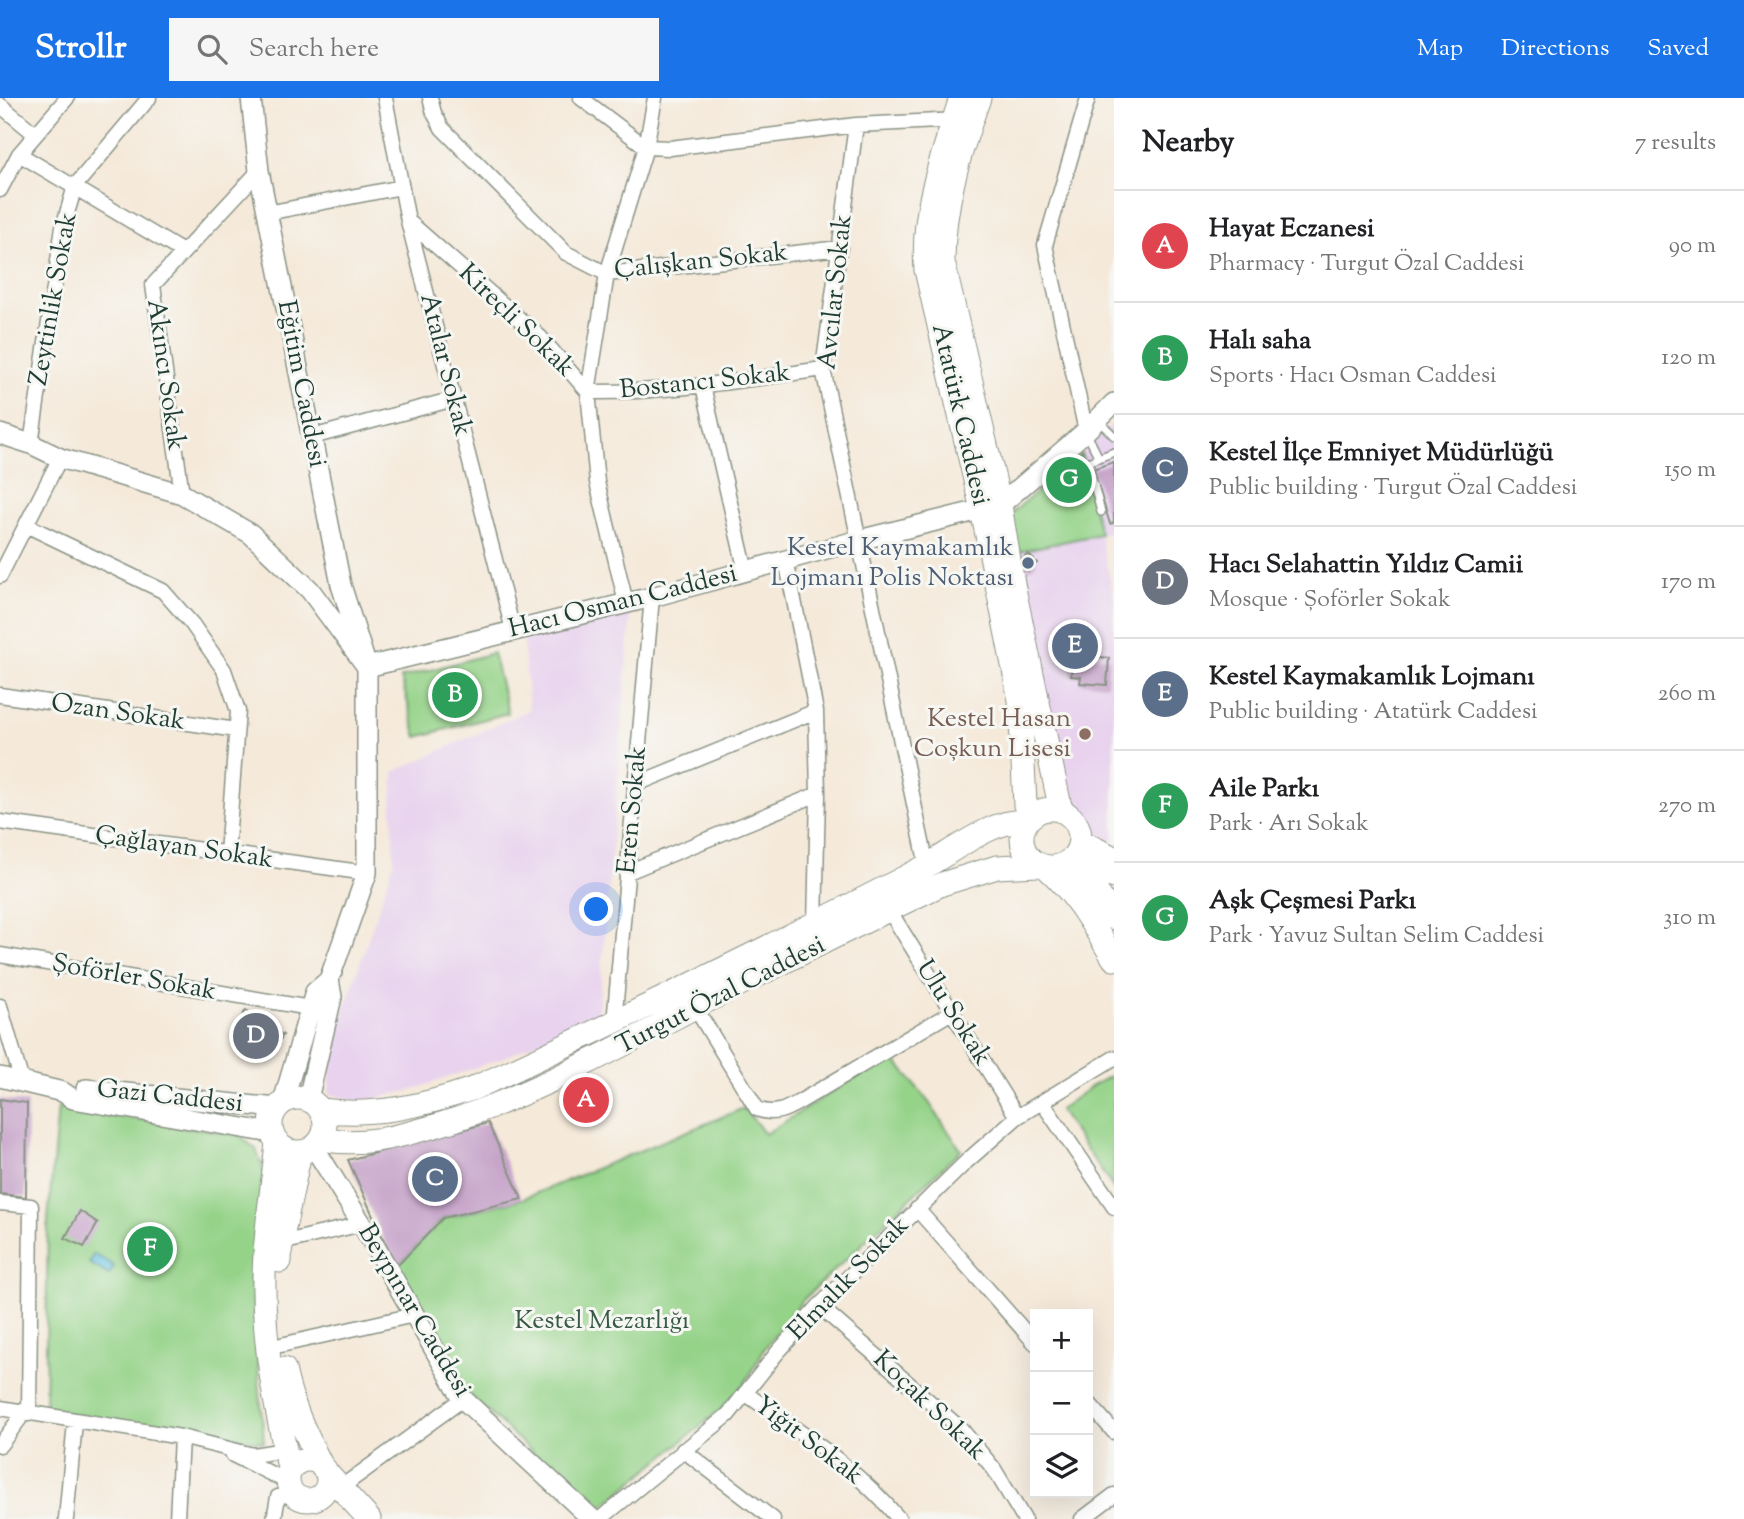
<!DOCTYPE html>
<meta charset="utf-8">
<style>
body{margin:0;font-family:"Sorts Mill Goudy",serif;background:#f6f6f6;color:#202124}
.controls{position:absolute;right:21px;bottom:21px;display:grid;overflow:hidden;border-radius:0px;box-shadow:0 7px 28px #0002}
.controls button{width:63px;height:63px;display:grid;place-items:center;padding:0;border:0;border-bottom:2px solid #e0e0e0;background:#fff;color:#202124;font:35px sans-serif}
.you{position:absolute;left:597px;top:812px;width:24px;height:24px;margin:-18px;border:5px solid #fff;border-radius:50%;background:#1a73e8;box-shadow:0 0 0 10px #1a73e833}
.badge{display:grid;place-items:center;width:46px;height:46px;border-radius:50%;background:#1a73e8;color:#fff;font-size:23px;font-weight:700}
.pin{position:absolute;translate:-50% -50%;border:4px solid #fff;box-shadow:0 2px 7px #0006}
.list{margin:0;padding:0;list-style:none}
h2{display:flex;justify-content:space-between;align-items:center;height:91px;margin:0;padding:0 28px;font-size:30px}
h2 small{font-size:23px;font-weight:400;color:#757577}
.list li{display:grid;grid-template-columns:46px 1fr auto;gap:21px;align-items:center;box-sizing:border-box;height:112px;padding:0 28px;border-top:2px solid #e0e0e0}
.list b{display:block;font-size:26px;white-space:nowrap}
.list p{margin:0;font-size:23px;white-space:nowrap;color:#757577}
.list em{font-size:23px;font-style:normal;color:#757577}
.icon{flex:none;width:38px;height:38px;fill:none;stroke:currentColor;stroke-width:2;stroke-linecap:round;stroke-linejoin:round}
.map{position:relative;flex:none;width:1114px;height:1421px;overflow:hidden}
header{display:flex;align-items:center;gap:42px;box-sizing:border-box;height:98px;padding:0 35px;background:#1a73e8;color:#fff}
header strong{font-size:33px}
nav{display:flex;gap:38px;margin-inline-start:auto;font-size:24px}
.search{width:490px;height:63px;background:#f6f6f6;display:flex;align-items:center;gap:18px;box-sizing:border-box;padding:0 24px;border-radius:0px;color:#757577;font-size:26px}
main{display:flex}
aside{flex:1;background:#fff}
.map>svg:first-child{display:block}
.built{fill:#e8d2ee}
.green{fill:#95d389;stroke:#5a885e;stroke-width:2}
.water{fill:#62c2e0;stroke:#40808a;stroke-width:2}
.building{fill:#c7a5ca}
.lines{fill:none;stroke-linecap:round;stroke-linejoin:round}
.lane-casing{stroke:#8a9386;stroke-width:10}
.street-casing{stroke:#8a9386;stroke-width:17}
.secondary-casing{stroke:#8a9386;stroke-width:22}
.primary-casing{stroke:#8a9386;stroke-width:25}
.lane{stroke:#fff;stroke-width:7}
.street{stroke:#fff;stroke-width:14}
.secondary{stroke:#fff;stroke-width:19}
.primary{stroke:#fff;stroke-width:23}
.service-dot{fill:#5c6f8a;stroke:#f6f6f2;stroke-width:2.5}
.education-dot{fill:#8d6e63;stroke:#f6f6f2;stroke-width:2.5}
.labels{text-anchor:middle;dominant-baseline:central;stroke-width:6;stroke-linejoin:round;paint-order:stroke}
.street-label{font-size:26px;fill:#1f3d34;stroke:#f6f6f2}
.service-label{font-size:26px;fill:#4e5e75;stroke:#f6f6f2;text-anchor:end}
.education-label{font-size:26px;fill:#785e54;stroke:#f6f6f2;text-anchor:end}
.park-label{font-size:26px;fill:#375b45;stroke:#f6f6f2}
</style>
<header>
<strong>Strollr</strong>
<div class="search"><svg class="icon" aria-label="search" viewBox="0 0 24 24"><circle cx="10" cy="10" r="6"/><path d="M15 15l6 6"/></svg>Search here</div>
<nav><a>Map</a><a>Directions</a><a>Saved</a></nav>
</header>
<main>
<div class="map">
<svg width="1114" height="1421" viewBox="0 0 1114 1421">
<rect width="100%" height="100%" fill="#f6f6f2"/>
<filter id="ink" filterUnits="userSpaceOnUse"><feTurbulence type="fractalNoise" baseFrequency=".0143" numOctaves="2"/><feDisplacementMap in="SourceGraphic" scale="14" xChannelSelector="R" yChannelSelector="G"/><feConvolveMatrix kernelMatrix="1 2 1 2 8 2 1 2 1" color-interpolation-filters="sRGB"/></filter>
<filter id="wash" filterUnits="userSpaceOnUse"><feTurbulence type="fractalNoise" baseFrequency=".00686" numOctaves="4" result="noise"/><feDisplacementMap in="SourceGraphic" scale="28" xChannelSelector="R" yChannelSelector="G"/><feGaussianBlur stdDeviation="1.57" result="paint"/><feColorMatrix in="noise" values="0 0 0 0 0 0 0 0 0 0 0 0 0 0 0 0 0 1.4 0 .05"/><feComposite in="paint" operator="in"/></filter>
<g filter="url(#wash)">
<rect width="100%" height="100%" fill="#f5e9d9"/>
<path class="built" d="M 1114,324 L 1114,433 L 1100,436 L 1114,499 L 1114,746 L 1095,733 L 1080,711 L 1065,672 L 1015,454 L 1100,436 L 1081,356 Z
M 631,515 L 598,917 L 502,960 L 412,992 L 361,1004 L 329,996 L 331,952 L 394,764 L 392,711 L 394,674 L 529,612 L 523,539 Z"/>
<path class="green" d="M 1081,356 L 1100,436 L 1015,454 L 1010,421 L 1013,414 Z
M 493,555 L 508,615 L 417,639 L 401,580 Z
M 891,957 L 928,1003 L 961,1052 L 801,1204 L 765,1250 L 745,1285 L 720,1312 L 597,1413 L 468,1296 L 396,1169 L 443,1120 L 522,1101 L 744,1010 L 765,1036 Z
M 1114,976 L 1114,1091 L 1059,1012 L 1095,986 Z
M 58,1009 L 239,1037 L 256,1051 L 266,1080 L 257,1116 L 251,1179 L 264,1344 L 45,1313 L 48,1122 Z"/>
<path class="water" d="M 94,1156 L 114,1168 L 109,1177 L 89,1165 Z"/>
<g id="blocks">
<path class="building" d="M 1114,364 L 1114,425 L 1110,426 L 1093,371 Z
M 1028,456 L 1037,465 L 1028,473 L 1019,465 Z
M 1073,548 L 1091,549 L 1090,558 L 1109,560 L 1107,587 L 1080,585 L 1081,579 L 1071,578 Z
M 246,912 L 283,937 L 266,962 L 230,939 Z
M 0,1001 L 27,1005 L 26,1099 L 0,1096 Z
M 488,1025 L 522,1101 L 443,1120 L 396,1169 L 348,1062 Z
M 80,1113 L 98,1125 L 84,1149 L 65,1140 Z"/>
</g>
</g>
<g filter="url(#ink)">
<use href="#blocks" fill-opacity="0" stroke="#8a9386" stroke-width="2"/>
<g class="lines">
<defs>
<path id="lane" d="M 1100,324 L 1114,338
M 1086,334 L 1099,360
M 1101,414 L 1088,364 L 1114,354"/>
<path id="street" d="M 385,0 L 408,123 L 513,532
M 430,0 L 434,15 L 442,30 L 566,155 L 607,176 L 840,150
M 581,0 L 646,49 L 670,50 L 856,27 L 959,22
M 655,0 L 646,49 L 607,176 L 588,294 C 667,295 745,282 823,271
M 0,7 L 35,36
M 856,27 L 823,271 L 927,768
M 19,56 L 183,154
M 0,92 L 19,56 L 67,0
M 267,115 L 402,89
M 408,123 L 541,240 L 588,294 L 597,384 L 626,505
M 703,288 L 746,474
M 1086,333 L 1045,147 L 1088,0
M 312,339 L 454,301
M 31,346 L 63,129 L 75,88 L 149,0
M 182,396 L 153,187 L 259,73
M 26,427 L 163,493 L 192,526 L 224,572 L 238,613 L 227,756
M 786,462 L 816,613 L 818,696 L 815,827
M 0,478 L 60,360
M 0,597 L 236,632
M 634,687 L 816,613
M 0,724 L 367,775
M 628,774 L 818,696
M 889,812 L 1017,1019
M 0,857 L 310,910
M 0,908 L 22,984
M 695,909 L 757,1011 C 775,1018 785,1012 801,1003 L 952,914
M 614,925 L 652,499
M 1042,1004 L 1114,1109
M 0,1105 L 31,1108 L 29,1316
M 917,1111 L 1035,1245
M 281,1145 L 362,1126
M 819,1208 L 961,1331 L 994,1371 L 1024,1421
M 281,1247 L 414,1217
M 745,1295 C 799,1334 857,1370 899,1421
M 1088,1304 L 1114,1334
M 0,1310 L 181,1339 L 253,1357 L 272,1354 L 285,1348
M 0,1347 L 24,1315
M 683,1352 L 773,1421
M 233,1357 L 288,1384
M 340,1390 L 463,1301
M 66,1421 L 75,1324
M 177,1421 L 181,1339
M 274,1421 L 278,1399 L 293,1395
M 600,1421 L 728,1317 L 777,1255 L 819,1208 L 967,1063 L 1017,1019 L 1114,960
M 1082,1421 L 1114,1397"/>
<path id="secondary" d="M 251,0 L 259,73 L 341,487 L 367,569 L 652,499 L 859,442 L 1000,407 L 1086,333 L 1114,305
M 0,336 L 31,346 L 60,360 L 182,396 L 251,436 L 310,492 L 367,569 L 367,775 L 329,882 L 332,899 L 308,1001
M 0,979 L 63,994 L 73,1001 L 272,1035
M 86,991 L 277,1010
M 283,1004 L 315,894 L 329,882
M 314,1049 L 362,1126 L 463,1301 L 592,1421"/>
<path id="primary" d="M 961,0 C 943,58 921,110 926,172 L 982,412 L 1020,602 L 1025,707 L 1031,719
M 979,0 C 960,53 943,106 943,164 L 1000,407 L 1013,486 L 1061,713
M1022 740a29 29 0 1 1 58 0a29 29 0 1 1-58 0Z
M 1080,743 L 1114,760
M 1077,760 L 1100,774 L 1114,779
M 1070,763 L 1093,788 L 1114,820
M 1047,770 C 1076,796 1094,829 1114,861
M271 1027a27 27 0 1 1 54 0a27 27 0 1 1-54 0Z
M 321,1012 C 373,1019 423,1008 472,991 C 542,960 610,926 678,893 C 760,853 841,813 921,771 C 948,757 994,719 1026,724
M 321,1041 C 361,1049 397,1039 435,1028 C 528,1000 610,953 695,909 C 777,867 859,826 942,786 L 997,769 L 1038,767
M 277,1043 C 273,1090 264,1136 264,1182 C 263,1247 276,1311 290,1374
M 280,1163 L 281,1145 L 300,1054
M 284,1271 C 291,1307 306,1336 322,1369
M288 1382a20 20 0 1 1 40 0a20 20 0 1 1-40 0Z
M 326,1374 L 369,1421"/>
</defs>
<use href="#lane" class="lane-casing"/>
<use href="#street" class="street-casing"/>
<use href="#secondary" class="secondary-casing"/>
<use href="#primary" class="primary-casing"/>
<use href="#lane" class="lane"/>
<use href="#street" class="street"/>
<use href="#secondary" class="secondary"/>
<use href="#primary" class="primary"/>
</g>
</g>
<circle class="service-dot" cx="1028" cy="465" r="7"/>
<circle class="education-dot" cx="1085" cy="636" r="7"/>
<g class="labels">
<g class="street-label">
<text transform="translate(701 164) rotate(-6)">Çalışkan Sokak</text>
<text transform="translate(836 194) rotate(-84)">Avcılar Sokak</text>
<text transform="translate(54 201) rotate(-80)">Zeytinlik Sokak</text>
<text transform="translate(516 223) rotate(44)">Kireçli Sokak</text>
<text transform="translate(445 267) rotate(76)">Atalar Sokak</text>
<text transform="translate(165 277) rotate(82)">Akıncı Sokak</text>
<text transform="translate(705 284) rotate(-6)">Bostancı Sokak</text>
<text transform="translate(301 286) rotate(79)">Eğitim Caddesi</text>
<text transform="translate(960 317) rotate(77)">Atatürk Caddesi</text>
<text transform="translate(623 504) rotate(-14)">Hacı Osman Caddesi</text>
<text transform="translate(118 615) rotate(8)">Ozan Sokak</text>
<text transform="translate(633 712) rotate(-85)">Eren Sokak</text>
<text transform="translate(184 750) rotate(8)">Çağlayan Sokak</text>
<text transform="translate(134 880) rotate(10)">Şoförler Sokak</text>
<text transform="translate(721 898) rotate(-27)">Turgut Özal Caddesi</text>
<text transform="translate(953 915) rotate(58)">Ulu Sokak</text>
<text transform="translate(170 999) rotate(6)">Gazi Caddesi</text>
<text transform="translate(849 1181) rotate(-46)">Elmalık Sokak</text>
<text transform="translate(414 1213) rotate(59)">Beypınar Caddesi</text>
<text transform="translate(929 1308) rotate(44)">Koçak Sokak</text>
<text transform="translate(808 1343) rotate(37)">Yiğit Sokak</text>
</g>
<g class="service-label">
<text x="1014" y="450">Kestel Kaymakamlık<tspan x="1014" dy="30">Lojmanı Polis Noktası</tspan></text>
</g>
<g class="education-label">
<text x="1071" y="621">Kestel Hasan<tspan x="1071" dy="30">Coşkun Lisesi</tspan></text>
</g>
<g class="park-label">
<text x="602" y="1223">Kestel Mezarlığı</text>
</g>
</g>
</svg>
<div class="controls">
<button>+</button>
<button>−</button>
<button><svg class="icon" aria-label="layers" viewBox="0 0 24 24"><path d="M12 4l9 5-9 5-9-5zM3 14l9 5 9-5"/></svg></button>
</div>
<div class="you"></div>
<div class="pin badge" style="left:586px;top:1002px;background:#e0444e">A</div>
<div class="pin badge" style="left:455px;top:597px;background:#2e9e5b">B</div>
<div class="pin badge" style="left:435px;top:1081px;background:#5c6f8a">C</div>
<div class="pin badge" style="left:256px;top:938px;background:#6b7280">D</div>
<div class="pin badge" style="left:1075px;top:548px;background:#5c6f8a">E</div>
<div class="pin badge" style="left:150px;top:1151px;background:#2e9e5b">F</div>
<div class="pin badge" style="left:1069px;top:382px;background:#2e9e5b">G</div>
</div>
<aside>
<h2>Nearby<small>7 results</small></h2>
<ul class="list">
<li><span class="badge" style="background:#e0444e">A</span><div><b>Hayat Eczanesi</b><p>Pharmacy · Turgut Özal Caddesi</p></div><em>90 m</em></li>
<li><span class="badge" style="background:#2e9e5b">B</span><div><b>Halı saha</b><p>Sports · Hacı Osman Caddesi</p></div><em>120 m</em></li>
<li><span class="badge" style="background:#5c6f8a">C</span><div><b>Kestel İlçe Emniyet Müdürlüğü</b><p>Public building · Turgut Özal Caddesi</p></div><em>150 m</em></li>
<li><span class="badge" style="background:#6b7280">D</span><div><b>Hacı Selahattin Yıldız Camii</b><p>Mosque · Şoförler Sokak</p></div><em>170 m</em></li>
<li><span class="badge" style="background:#5c6f8a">E</span><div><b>Kestel Kaymakamlık Lojmanı</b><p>Public building · Atatürk Caddesi</p></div><em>260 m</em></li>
<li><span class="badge" style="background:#2e9e5b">F</span><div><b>Aile Parkı</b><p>Park · Arı Sokak</p></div><em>270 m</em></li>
<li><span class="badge" style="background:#2e9e5b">G</span><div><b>Aşk Çeşmesi Parkı</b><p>Park · Yavuz Sultan Selim Caddesi</p></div><em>310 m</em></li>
</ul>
</aside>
</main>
